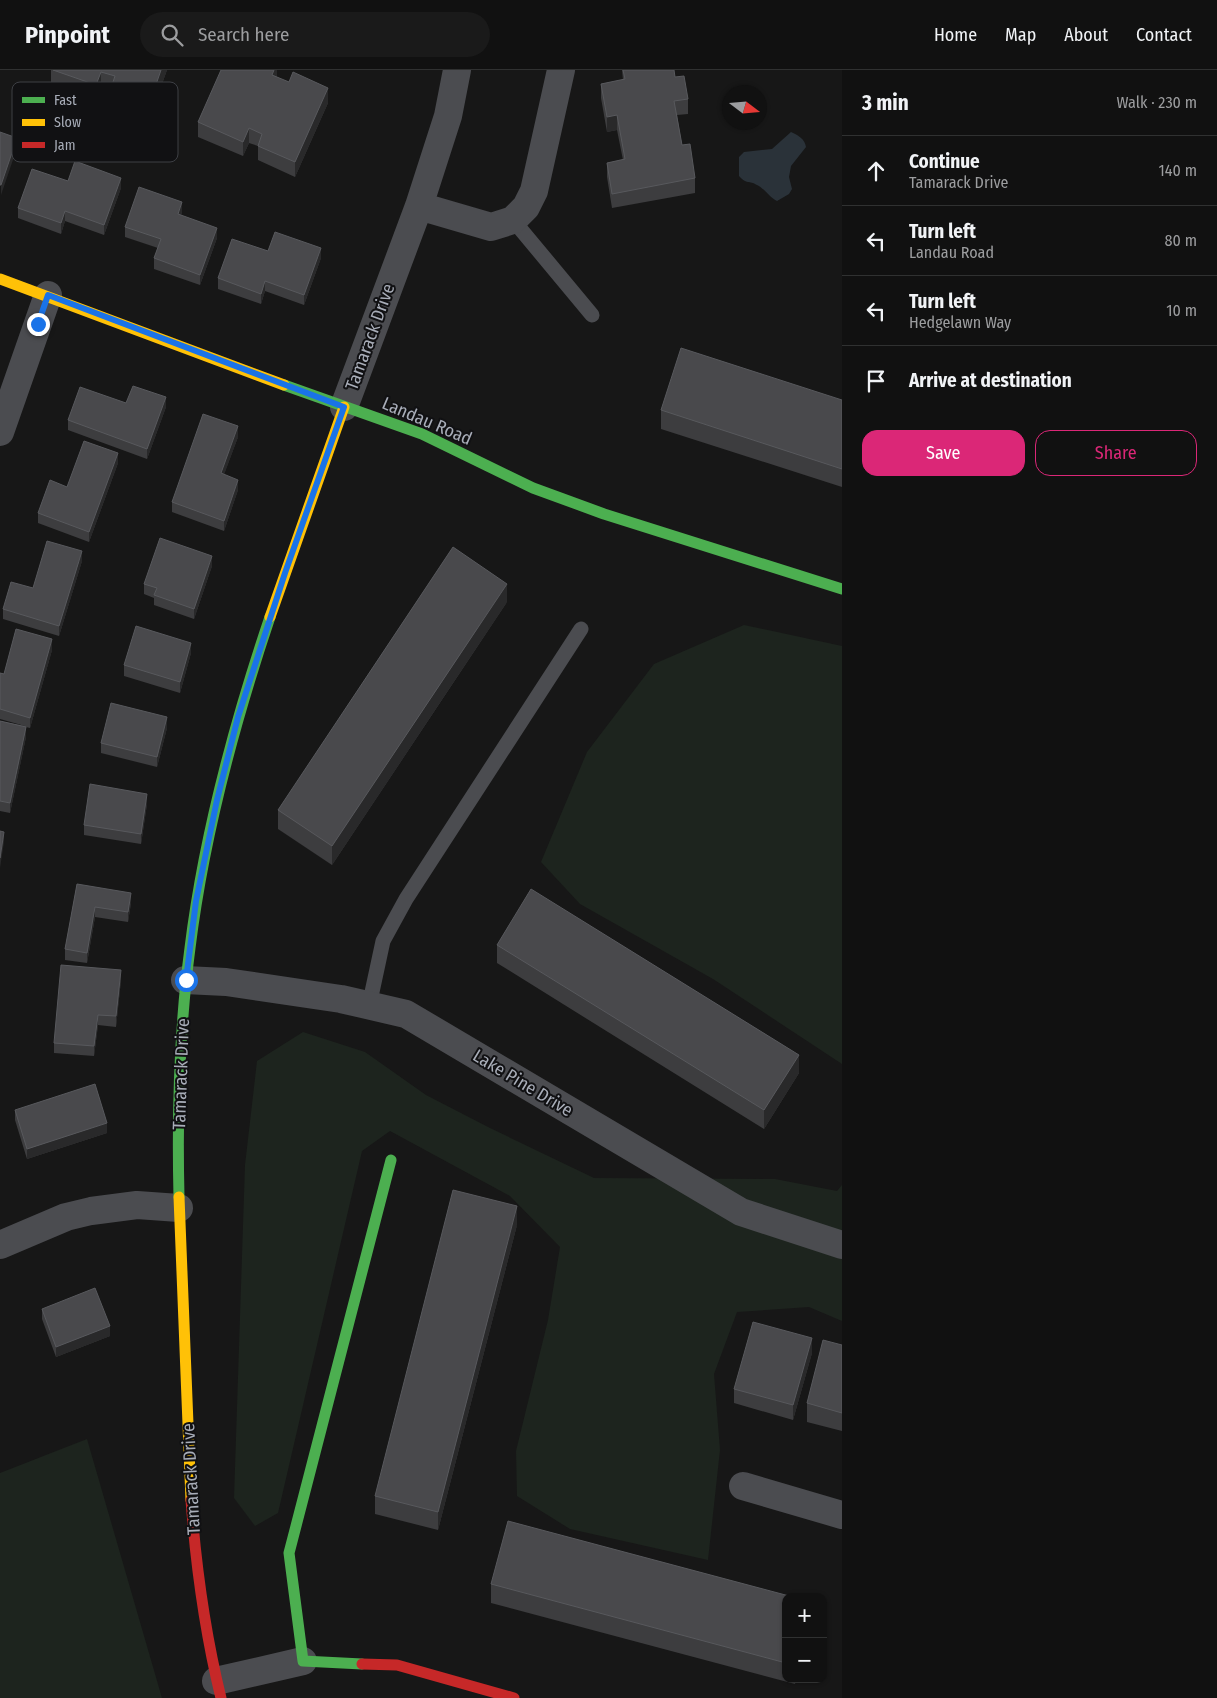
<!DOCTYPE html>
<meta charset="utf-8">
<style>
body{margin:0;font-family:"Fira Sans Condensed",sans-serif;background:#1a1a1a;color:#f1f3f6}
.controls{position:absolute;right:15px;bottom:15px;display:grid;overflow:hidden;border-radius:10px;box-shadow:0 1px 4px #0004}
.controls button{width:45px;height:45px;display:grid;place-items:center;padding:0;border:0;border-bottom:1px solid #303131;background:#111;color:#f1f3f6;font:25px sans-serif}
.compass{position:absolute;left:722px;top:15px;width:45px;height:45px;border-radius:50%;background:#111;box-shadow:0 1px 4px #0004;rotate:106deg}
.stop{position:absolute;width:15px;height:15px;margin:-11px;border:4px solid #1a73e8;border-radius:50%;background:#fff}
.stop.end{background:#1a73e8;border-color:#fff;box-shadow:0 1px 5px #0008}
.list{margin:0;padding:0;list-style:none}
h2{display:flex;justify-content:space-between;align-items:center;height:65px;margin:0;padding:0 20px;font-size:21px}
h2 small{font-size:16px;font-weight:400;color:#9c9d9f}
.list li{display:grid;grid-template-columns:32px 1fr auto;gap:15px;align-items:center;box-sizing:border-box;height:70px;padding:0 20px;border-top:1px solid #303131}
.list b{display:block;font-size:19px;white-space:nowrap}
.list p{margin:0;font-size:16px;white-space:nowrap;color:#9c9d9f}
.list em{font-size:16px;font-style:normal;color:#9c9d9f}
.actions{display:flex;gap:10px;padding:15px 20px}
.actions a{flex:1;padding:11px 0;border:1px solid #db2777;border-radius:15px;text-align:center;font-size:18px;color:#db2777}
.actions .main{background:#db2777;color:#fff}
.icon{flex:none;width:28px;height:28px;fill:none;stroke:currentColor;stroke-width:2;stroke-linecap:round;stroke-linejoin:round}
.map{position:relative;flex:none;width:842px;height:1628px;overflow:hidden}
header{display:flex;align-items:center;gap:30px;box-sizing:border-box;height:70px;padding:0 25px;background:#111;border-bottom:1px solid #303131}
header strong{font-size:24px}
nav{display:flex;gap:28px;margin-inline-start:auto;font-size:18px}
.search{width:350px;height:45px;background:#1a1a1a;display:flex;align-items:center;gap:12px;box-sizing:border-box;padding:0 18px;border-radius:28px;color:#9c9d9f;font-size:19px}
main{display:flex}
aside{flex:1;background:#111}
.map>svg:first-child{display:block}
.green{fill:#1d241e}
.water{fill:#2a3239}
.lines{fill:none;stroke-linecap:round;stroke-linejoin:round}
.lane{stroke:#4b4c50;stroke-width:15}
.street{stroke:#4b4c50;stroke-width:28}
.fast{stroke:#4caf50;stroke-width:11}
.slow{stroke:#ffc107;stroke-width:11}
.jam{stroke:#c62828;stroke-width:11}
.wall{fill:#3d3d3f}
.shaded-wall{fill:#29292a}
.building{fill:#49494c;stroke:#58595d}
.route{stroke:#1a73e8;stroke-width:6}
.labels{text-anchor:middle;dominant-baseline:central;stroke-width:4;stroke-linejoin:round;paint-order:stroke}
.street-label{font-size:18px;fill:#a8adb8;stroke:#111113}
.key{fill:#111113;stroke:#3e4045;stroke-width:1}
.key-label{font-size:14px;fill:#a8adb8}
</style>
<header>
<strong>Pinpoint</strong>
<div class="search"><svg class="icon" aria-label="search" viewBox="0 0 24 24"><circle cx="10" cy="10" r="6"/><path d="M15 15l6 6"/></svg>Search here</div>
<nav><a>Home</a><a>Map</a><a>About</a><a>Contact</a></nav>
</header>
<main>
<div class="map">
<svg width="842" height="1628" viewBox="0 0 842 1628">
<rect width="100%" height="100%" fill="#171717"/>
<path class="green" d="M 744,555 L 842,576 L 842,994 L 713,909 L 580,834 L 541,792 L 587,682 L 654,594 Z
M 303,962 L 365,982 L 426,1025 L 490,1058 L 594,1108 L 775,1109 L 837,1121 L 842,1115 L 842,1251 L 809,1237 L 737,1242 L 714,1304 L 720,1380 L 708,1490 L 570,1459 L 517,1426 L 516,1381 L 548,1250 L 560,1177 L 510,1126 L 390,1061 L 362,1081 L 278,1443 L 255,1456 L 234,1428 L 245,1095 L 257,991 Z
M 87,1369 L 162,1628 L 0,1628 L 0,1403 Z"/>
<path class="water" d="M 791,62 C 798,65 805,69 806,77 L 791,96 L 789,107 L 792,119 L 789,124 L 777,131 C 769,127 765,119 757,115 C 749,110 747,115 739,106 L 739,87 L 744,82 L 772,79 Z"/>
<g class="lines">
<path class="lane" d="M 513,150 L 592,245
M 369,936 L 383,871 L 406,829 L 581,559"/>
<path class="street" d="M 419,136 L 491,157 L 513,150 L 526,137 L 534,121 L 561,0
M 344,337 L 419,136 L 448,46 L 457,0
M 0,362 L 48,225
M 185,910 L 226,912 L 341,929 L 406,944 L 741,1142 L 842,1175
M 0,1175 L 66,1147 L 91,1141 L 137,1135 L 179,1138
M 743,1416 L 842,1445
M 216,1611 L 303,1591"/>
<path class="fast" d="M 284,315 L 422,364 L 533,418 L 604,444 L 842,519
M 179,1127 C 177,1044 179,961 190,878 C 204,764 234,654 270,547
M 362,1594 L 303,1591 L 289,1483 L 391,1090"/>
<path class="slow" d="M 0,209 L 284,315
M 270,547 L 344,337
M 179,1127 L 191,1430"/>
<path class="jam" d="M 191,1430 C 196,1497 205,1563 221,1628
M 362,1594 L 397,1595 L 514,1628"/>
</g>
<path class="wall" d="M 51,0 L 167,0 L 150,47 L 111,33 L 111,20 L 101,16 L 96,30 L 51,14 Z
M 277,0 L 277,7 L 328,33 L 295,107 L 258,90 L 258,76 L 249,73 L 243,86 L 198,67 L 198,52 Z
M 622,0 L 674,0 L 675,7 L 688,29 L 688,44 L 677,45 L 682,75 L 695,108 L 695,123 L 612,138 L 607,107 L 607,93 L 623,90 L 617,60 L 607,62 L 601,28 L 601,14 L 623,10 Z
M 68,111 L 121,118 L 104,165 L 65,151 L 61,164 L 18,148 L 18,138 Z
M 182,142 L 181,145 L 217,168 L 200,215 L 154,199 L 154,188 L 158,178 L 125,167 L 125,157 Z
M 268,181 L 321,188 L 304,235 L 265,221 L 261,234 L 218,219 L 218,208 Z
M 842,330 L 842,417 L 661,359 L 661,340 Z
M 126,333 L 166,337 L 147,389 L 68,360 L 68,350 Z
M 238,367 L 224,404 L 238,420 L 224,461 L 172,442 L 172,432 Z
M 118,393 L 89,472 L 38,453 L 38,443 L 67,417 Z
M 82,491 L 59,566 L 3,549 L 3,539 Z
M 212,496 L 194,549 L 154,535 L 154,528 L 144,524 L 144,514 Z
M 507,532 L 332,795 L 278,759 L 278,740 Z
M 52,580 L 30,658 L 26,657 L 26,667 L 10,743 L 0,741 L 0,651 L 25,656 L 0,649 L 0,603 L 4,604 Z
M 191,583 L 180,623 L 124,606 L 124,595 Z
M 167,658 L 157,697 L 101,683 L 101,673 Z
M 147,734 L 141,774 L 84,765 L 84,755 Z
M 77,814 L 131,833 L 128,852 L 95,847 L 87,893 L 65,890 L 65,879 Z
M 497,875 L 799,1003 L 764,1059 L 497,893 Z
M 121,910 L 116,957 L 98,955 L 94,986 L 54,983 L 54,973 Z
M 15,1040 L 107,1063 L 27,1089 L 15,1050 Z
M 517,1155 L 438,1460 L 375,1444 L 375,1426 Z
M 42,1239 L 110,1266 L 56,1287 L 42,1249 Z
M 842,1275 L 842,1361 L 807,1352 L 807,1333 Z
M 812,1283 L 793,1350 L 734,1333 L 734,1319 Z
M 491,1514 L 786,1527 L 786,1609 L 796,1609 L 795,1614 L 491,1533 Z"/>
<path class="shaded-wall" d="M 161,0 L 167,0 L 150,47 L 150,32 Z
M 274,0 L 277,0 L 277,7 L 272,5 Z
M 101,2 L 101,16 L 96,30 L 96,15 Z
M 328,18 L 328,33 L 295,107 L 295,92 Z
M 617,45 L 617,60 L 607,62 L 607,47 Z
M 249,58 L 249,73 L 243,86 L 243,72 Z
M 17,68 L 17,78 L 1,125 L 1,115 Z
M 121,108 L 121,118 L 104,165 L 104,155 Z
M 182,132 L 182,142 L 178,154 L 178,144 Z
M 65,141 L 65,151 L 61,164 L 61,153 Z
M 217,158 L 217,168 L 200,215 L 200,205 Z
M 321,178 L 321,188 L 304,235 L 304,225 Z
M 265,211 L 265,221 L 261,234 L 261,224 Z
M 166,327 L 166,337 L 147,389 L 147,379 Z
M 238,356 L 238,367 L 221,413 L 221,403 Z
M 118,383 L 118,393 L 89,472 L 89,462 Z
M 238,410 L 238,420 L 224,461 L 224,451 Z
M 82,481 L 82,491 L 59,566 L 59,556 Z
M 212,486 L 212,496 L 194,549 L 194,539 Z
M 507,514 L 507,532 L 332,795 L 332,776 Z
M 52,569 L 52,580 L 30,658 L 30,648 Z
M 191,573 L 191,583 L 180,623 L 180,612 Z
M 167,647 L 167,658 L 157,697 L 157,687 Z
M 26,657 L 26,667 L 10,743 L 10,733 Z
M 147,724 L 147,734 L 141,774 L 141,764 Z
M 4,762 L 4,772 L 0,798 L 0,788 Z
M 131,823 L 131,833 L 128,852 L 128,842 Z
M 95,837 L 95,847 L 87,893 L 87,883 Z
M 121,900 L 121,910 L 116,957 L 116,946 Z
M 98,945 L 98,955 L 94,986 L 94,976 Z
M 799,985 L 799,1003 L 764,1059 L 764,1040 Z
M 107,1053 L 107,1063 L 27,1089 L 27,1079 Z
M 517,1136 L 517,1155 L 438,1460 L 438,1442 Z
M 110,1256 L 110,1266 L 56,1287 L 56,1277 Z
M 812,1268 L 812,1283 L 793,1350 L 793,1335 Z"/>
<path class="building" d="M 53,0 L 161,0 L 150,32 L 111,18 L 115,6 L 101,2 L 96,15 Z
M 221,0 L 274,0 L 272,5 L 289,12 L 293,2 L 328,18 L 295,92 L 258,76 L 262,64 L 249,58 L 243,72 L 198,52 Z
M 623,0 L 674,0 L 675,7 L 684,6 L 688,29 L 674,31 L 682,75 L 690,74 L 695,108 L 612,124 L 607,93 L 625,89 L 617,45 L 607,47 L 601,14 L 625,9 Z
M 0,62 L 17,68 L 1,115 L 0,115 Z
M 75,91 L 121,108 L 104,155 L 65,141 L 61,153 L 18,138 L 32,99 L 68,111 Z
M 139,117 L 182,132 L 178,144 L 217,158 L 200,205 L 154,188 L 161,169 L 125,157 Z
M 275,162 L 321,178 L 304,225 L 265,211 L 261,224 L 218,208 L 232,169 L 268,181 Z
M 681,278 L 842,330 L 842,399 L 661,340 Z
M 133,316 L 166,327 L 147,379 L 68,350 L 80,317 L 126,333 Z
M 203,344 L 238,356 L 221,403 L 238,410 L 224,451 L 172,432 Z
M 84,371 L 118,383 L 89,462 L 38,443 L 50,410 L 67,417 Z
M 160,468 L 212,486 L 194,539 L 154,525 L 157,518 L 144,514 Z
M 47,471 L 82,481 L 59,556 L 3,539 L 11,512 L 33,518 Z
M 453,477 L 507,514 L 332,776 L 278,740 Z
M 136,556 L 191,573 L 180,612 L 124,595 Z
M 16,559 L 52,569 L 30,648 L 0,639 L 0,603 L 4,604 Z
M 111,633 L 167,647 L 157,687 L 101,673 Z
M 0,651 L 26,657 L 10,733 L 0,731 Z
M 90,714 L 147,724 L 141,764 L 84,755 Z
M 0,761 L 4,762 L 0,788 Z
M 77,814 L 131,823 L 128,842 L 95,837 L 87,883 L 65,879 Z
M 531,819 L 799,985 L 764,1040 L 497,875 Z
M 61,895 L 121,900 L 116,946 L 98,945 L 94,976 L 54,973 Z
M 95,1014 L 107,1053 L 27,1079 L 15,1040 Z
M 453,1120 L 517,1136 L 438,1442 L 375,1426 Z
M 95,1218 L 110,1256 L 56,1277 L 42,1239 Z
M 753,1252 L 812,1268 L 793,1335 L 734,1319 Z
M 823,1270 L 842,1275 L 842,1343 L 807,1333 Z
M 508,1451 L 793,1527 L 786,1527 L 786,1593 L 491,1514 Z"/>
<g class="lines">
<path class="route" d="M 38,254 L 48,225 L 344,337 L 285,503 L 238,647 L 217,730 L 196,831 L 186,910"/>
</g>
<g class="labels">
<g class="street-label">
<text transform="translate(370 267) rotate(-70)">Tamarack Drive</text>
<text transform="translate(427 351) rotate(23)">Landau Road</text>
<text transform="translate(181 1004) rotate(-88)">Tamarack Drive</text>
<text transform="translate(523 1013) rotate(31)">Lake Pine Drive</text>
<text transform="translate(191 1409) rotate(-93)">Tamarack Drive</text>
</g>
</g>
<rect x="12" y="12" width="166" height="80" rx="8" class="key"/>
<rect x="22" y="27" width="23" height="6" fill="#4caf50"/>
<rect x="22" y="49" width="23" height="7" fill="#ffc107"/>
<rect x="22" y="72" width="23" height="6" fill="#c62828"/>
<g class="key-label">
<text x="54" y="35">Fast</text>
<text x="54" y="57">Slow</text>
<text x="54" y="80">Jam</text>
</g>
</svg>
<div class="controls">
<button>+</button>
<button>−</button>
</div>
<svg class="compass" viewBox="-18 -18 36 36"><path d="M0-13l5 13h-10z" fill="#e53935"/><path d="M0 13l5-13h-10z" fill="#9c9d9f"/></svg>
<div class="stop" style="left:186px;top:910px"></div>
<div class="stop end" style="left:38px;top:254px"></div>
</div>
<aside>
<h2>3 min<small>Walk · 230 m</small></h2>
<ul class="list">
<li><svg class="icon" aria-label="ahead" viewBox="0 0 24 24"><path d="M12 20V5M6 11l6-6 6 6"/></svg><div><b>Continue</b><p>Tamarack Drive</p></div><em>140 m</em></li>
<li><svg class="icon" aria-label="left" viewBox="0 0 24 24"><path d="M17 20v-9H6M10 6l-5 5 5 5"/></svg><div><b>Turn left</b><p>Landau Road</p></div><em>80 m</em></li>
<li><svg class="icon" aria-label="left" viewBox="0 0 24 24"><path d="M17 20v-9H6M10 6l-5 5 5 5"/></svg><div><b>Turn left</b><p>Hedgelawn Way</p></div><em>10 m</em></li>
<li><svg class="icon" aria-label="arrive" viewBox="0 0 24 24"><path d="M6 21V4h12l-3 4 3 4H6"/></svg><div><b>Arrive at destination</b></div></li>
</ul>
<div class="actions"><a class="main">Save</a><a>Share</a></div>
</aside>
</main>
